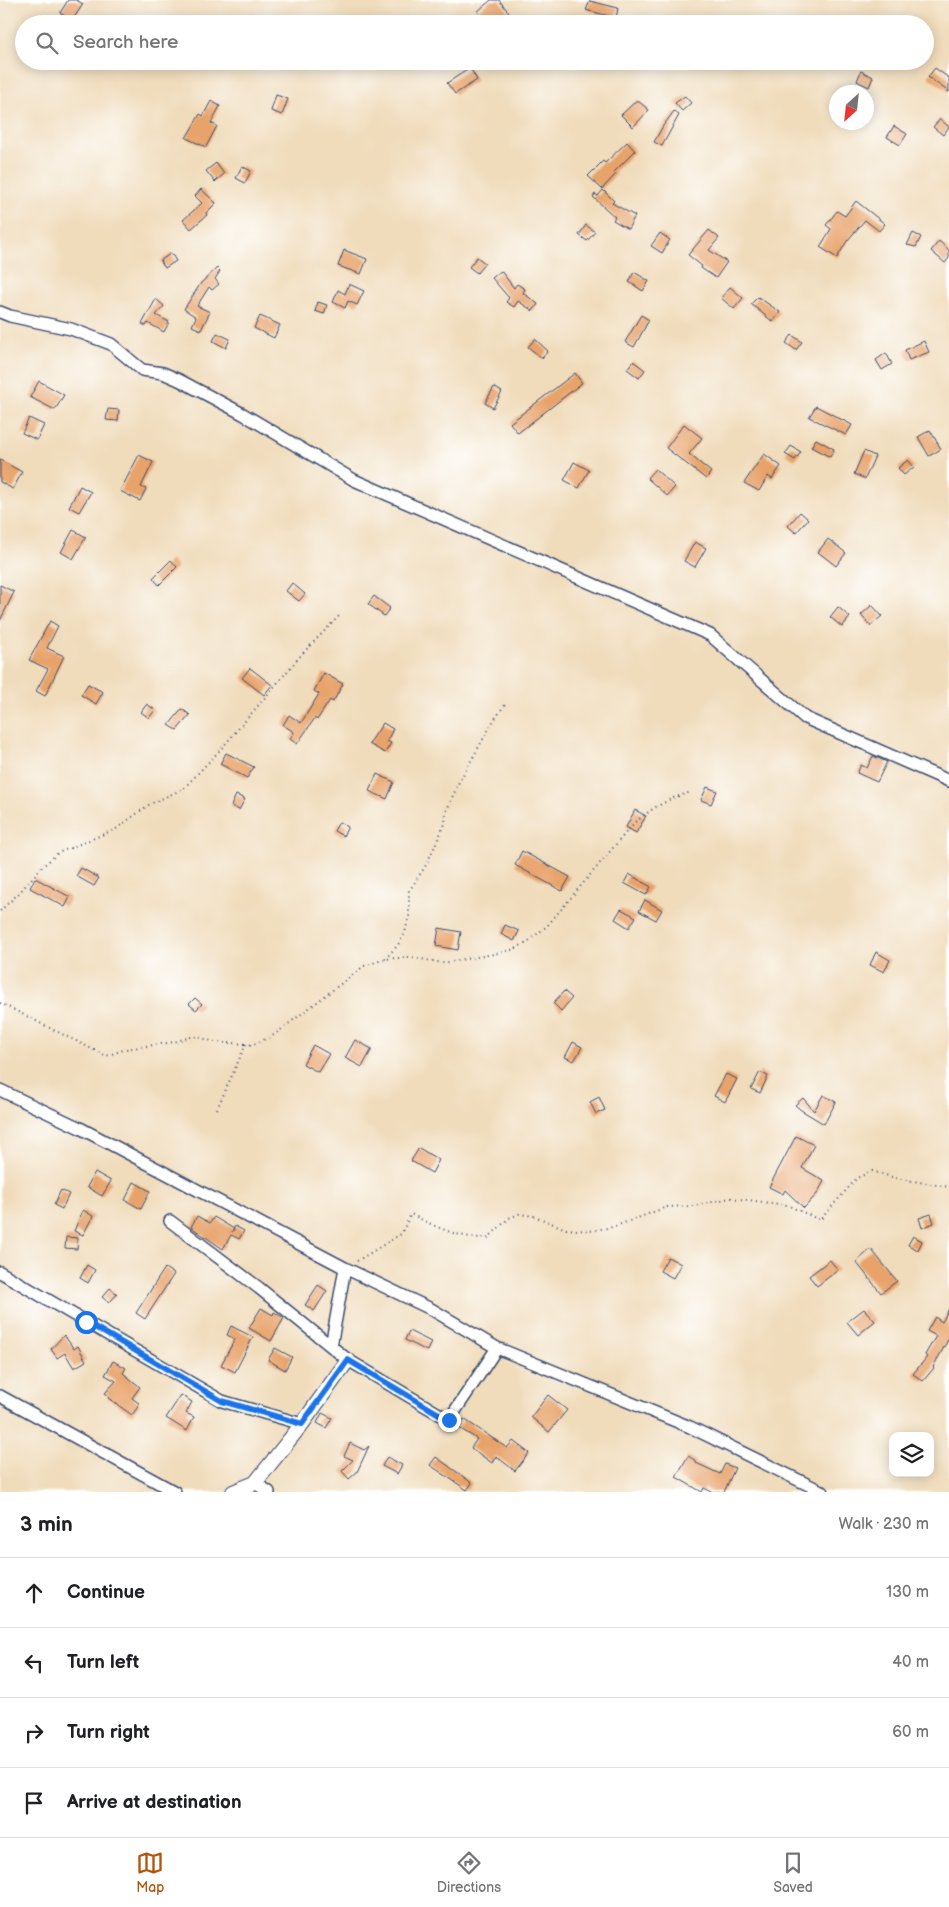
<!DOCTYPE html>
<meta charset="utf-8">
<style>
body{margin:0;font-family:"Balsamiq Sans",sans-serif;background:#f6f6f6;color:#202124}
.controls{position:absolute;right:15px;bottom:15px;display:grid;overflow:hidden;border-radius:10px;box-shadow:0 2px 12px #0003}
.controls button{width:45px;height:45px;display:grid;place-items:center;padding:0;border:0;border-bottom:1px solid #e0e0e0;background:#fff;color:#202124;font:25px sans-serif}
.compass{position:absolute;left:829px;top:85px;width:45px;height:45px;border-radius:50%;background:#fff;box-shadow:0 2px 12px #0003;rotate:207deg}
.stop{position:absolute;width:15px;height:15px;margin:-11px;border:4px solid #1a73e8;border-radius:50%;background:#fff}
.stop.end{background:#1a73e8;border-color:#fff;box-shadow:0 1px 5px #0008}
.list{margin:0;padding:0;list-style:none}
h2{display:flex;justify-content:space-between;align-items:center;height:65px;margin:0;padding:0 20px;font-size:21px}
h2 small{font-size:16px;font-weight:400;color:#757577}
.list li{display:grid;grid-template-columns:32px 1fr auto;gap:15px;align-items:center;box-sizing:border-box;height:70px;padding:0 20px;border-top:1px solid #e0e0e0}
.list b{display:block;font-size:19px;white-space:nowrap}
.list em{font-size:16px;font-style:normal;color:#757577}
.icon{flex:none;width:28px;height:28px;fill:none;stroke:currentColor;stroke-width:2;stroke-linecap:round;stroke-linejoin:round}
.map{position:relative;flex:none;width:949px;height:1492px;overflow:hidden}
.search{position:absolute;background:#fff;box-shadow:0 2px 12px #0003;left:15px;right:15px;top:15px;height:55px;display:flex;align-items:center;gap:12px;box-sizing:border-box;padding:0 18px;border-radius:28px;color:#757577;font-size:19px}
.sheet{height:345px;background:#fff}
nav{display:flex;justify-content:space-around;align-items:center;box-sizing:border-box;height:70px;border-top:1px solid #e0e0e0;background:#fff;font-size:14px;color:#757577}
nav a{display:grid;justify-items:center;gap:2px}
nav .on{color:#b45309}
.map>svg:first-child{display:block}
.building{fill:#e8a36b}
.lines{fill:none;stroke-linecap:round;stroke-linejoin:round}
.minor-casing{stroke:#3b496c;stroke-width:14}
.tertiary-casing{stroke:#3b496c;stroke-width:16}
.path{stroke:#3b496c;stroke-width:2;stroke-dasharray:1 4;stroke-linecap:butt}
.minor{stroke:#fff;stroke-width:11}
.tertiary{stroke:#fff;stroke-width:14}
.route{stroke:#1a73e8;stroke-width:6}
</style>
<div class="map">
<svg width="949" height="1492" viewBox="0 0 949 1492">
<rect width="100%" height="100%" fill="#fff"/>
<filter id="ink" filterUnits="userSpaceOnUse"><feTurbulence type="fractalNoise" baseFrequency=".02" numOctaves="2"/><feDisplacementMap in="SourceGraphic" scale="10" xChannelSelector="R" yChannelSelector="G"/><feConvolveMatrix kernelMatrix="1 2 1 2 8 2 1 2 1" color-interpolation-filters="sRGB"/></filter>
<filter id="wash" filterUnits="userSpaceOnUse"><feTurbulence type="fractalNoise" baseFrequency=".0096" numOctaves="4" result="noise"/><feDisplacementMap in="SourceGraphic" scale="20" xChannelSelector="R" yChannelSelector="G"/><feGaussianBlur stdDeviation="1.12" result="paint"/><feColorMatrix in="noise" values="0 0 0 0 0 0 0 0 0 0 0 0 0 0 0 0 0 1.4 0 .05"/><feComposite in="paint" operator="in"/></filter>
<g filter="url(#wash)">
<rect width="100%" height="100%" fill="#f0dcbb"/>
<g id="blocks">
<path class="building" d="M 68,0 L 76,0 L 83,4 L 72,21 L 60,13 Z
M 491,0 L 499,0 L 518,24 L 486,24 L 478,11 Z
M 590,1 L 618,8 L 616,18 L 586,10 Z
M 470,68 L 477,80 L 455,94 L 447,83 Z
M 935,68 L 949,78 L 949,92 L 928,77 Z
M 861,71 L 873,77 L 869,87 L 857,81 Z
M 276,95 L 288,99 L 282,115 L 271,111 Z
M 685,96 L 691,103 L 682,111 L 675,103 Z
M 637,100 L 649,110 L 633,127 L 621,115 Z
M 211,101 L 220,106 L 211,123 L 217,126 L 206,147 L 186,138 L 200,114 L 203,116 Z
M 674,111 L 679,115 L 662,146 L 654,142 L 663,126 Z
M 940,119 L 949,127 L 943,135 L 933,127 Z
M 894,126 L 907,134 L 900,145 L 887,137 Z
M 627,142 L 635,151 L 614,172 L 616,174 L 602,189 L 588,176 L 603,161 L 605,163 Z
M 216,163 L 224,174 L 215,182 L 206,171 Z
M 242,166 L 251,171 L 245,183 L 236,178 Z
M 201,189 L 216,203 L 206,213 L 207,215 L 191,229 L 183,220 L 202,203 L 195,196 Z
M 603,190 L 614,201 L 612,203 L 635,216 L 628,229 L 613,220 L 615,217 L 593,197 L 595,194 L 598,196 Z
M 856,201 L 885,224 L 879,231 L 865,220 L 847,241 L 837,258 L 820,247 L 831,229 L 826,225 L 837,211 L 845,216 Z
M 586,225 L 595,232 L 587,241 L 579,235 Z
M 709,230 L 719,238 L 709,250 L 727,262 L 716,278 L 701,268 L 702,266 L 688,255 Z
M 660,233 L 670,240 L 662,253 L 651,246 Z
M 913,233 L 921,237 L 916,247 L 907,245 Z
M 939,241 L 949,250 L 949,258 L 945,263 L 931,251 Z
M 344,250 L 367,259 L 361,274 L 338,266 Z
M 171,253 L 176,261 L 165,268 L 160,261 Z
M 477,257 L 485,263 L 477,273 L 469,267 Z
M 217,268 L 220,271 L 215,279 L 219,284 L 212,290 L 209,287 L 197,306 L 210,312 L 201,330 L 192,326 L 196,317 L 184,309 L 201,283 Z
M 501,271 L 514,288 L 517,284 L 525,289 L 523,293 L 538,304 L 533,311 L 518,301 L 514,307 L 506,302 L 509,298 L 492,278 Z
M 634,272 L 649,281 L 643,291 L 629,282 Z
M 349,284 L 364,291 L 357,305 L 348,301 L 345,308 L 333,302 L 338,290 L 345,294 Z
M 730,287 L 743,298 L 734,309 L 721,298 Z
M 758,297 L 780,312 L 773,322 L 751,304 Z
M 156,299 L 164,306 L 156,315 L 169,322 L 164,332 L 148,323 L 146,326 L 142,324 Z
M 318,302 L 327,305 L 324,314 L 315,311 Z
M 641,315 L 649,320 L 634,347 L 625,342 Z
M 260,316 L 280,325 L 274,338 L 254,328 Z
M 217,333 L 230,339 L 226,348 L 213,341 Z
M 792,335 L 802,342 L 796,350 L 786,343 Z
M 535,339 L 548,351 L 542,358 L 528,347 Z
M 924,341 L 929,352 L 909,360 L 905,350 Z
M 886,353 L 892,364 L 882,370 L 876,360 Z
M 633,361 L 645,370 L 639,378 L 627,369 Z
M 575,373 L 582,383 L 518,433 L 510,423 Z
M 39,381 L 64,395 L 55,410 L 30,397 Z
M 494,387 L 502,392 L 493,408 L 485,403 Z
M 816,406 L 852,425 L 846,435 L 809,417 Z
M 108,409 L 119,410 L 118,421 L 106,420 Z
M 29,418 L 44,425 L 37,440 L 22,433 Z
M 684,424 L 702,438 L 689,454 L 711,472 L 706,479 L 666,448 Z
M 930,430 L 941,449 L 929,456 L 918,437 Z
M 816,439 L 834,449 L 830,457 L 811,447 Z
M 791,446 L 801,452 L 795,460 L 785,454 Z
M 864,451 L 875,456 L 865,479 L 854,474 Z
M 764,454 L 781,466 L 772,479 L 768,476 L 759,491 L 744,483 Z
M 139,455 L 153,462 L 141,487 L 146,489 L 140,501 L 120,491 Z
M 0,460 L 22,472 L 13,489 L 0,482 Z
M 908,460 L 914,467 L 904,475 L 898,468 Z
M 574,462 L 589,470 L 579,488 L 564,480 Z
M 655,469 L 675,487 L 667,496 L 647,478 Z
M 80,486 L 91,492 L 79,512 L 69,507 Z
M 800,512 L 808,519 L 796,533 L 788,526 Z
M 73,530 L 86,537 L 73,559 L 61,552 Z
M 828,539 L 846,553 L 836,566 L 818,552 Z
M 695,542 L 706,548 L 695,567 L 684,561 Z
M 171,560 L 177,567 L 159,585 L 153,578 Z
M 292,583 L 305,594 L 299,601 L 286,591 Z
M 0,585 L 14,592 L 0,621 Z
M 374,596 L 390,608 L 384,616 L 368,604 Z
M 872,605 L 882,616 L 870,626 L 861,615 Z
M 838,607 L 850,617 L 842,627 L 830,617 Z
M 50,621 L 58,626 L 47,648 L 64,656 L 45,696 L 36,691 L 48,669 L 29,660 Z
M 250,668 L 272,685 L 264,695 L 242,678 Z
M 324,673 L 343,684 L 333,702 L 330,700 L 317,720 L 315,718 L 297,744 L 290,739 L 294,732 L 283,725 L 289,715 L 301,723 L 319,694 L 314,691 Z
M 88,684 L 103,692 L 96,704 L 81,695 Z
M 147,704 L 155,710 L 149,718 L 141,712 Z
M 182,709 L 190,715 L 177,730 L 169,725 Z
M 383,723 L 393,729 L 387,741 L 391,743 L 385,753 L 369,744 Z
M 226,753 L 254,767 L 247,778 L 220,764 Z
M 873,756 L 887,762 L 877,782 L 857,773 L 861,765 L 867,768 Z
M 377,774 L 394,782 L 387,799 L 369,791 Z
M 707,787 L 717,791 L 711,804 L 701,800 Z
M 236,795 L 245,799 L 239,810 L 231,806 Z
M 635,810 L 646,816 L 636,833 L 626,827 Z
M 339,822 L 348,827 L 343,836 L 334,831 Z
M 522,851 L 570,877 L 562,891 L 515,865 Z
M 81,868 L 99,878 L 94,886 L 76,876 Z
M 629,874 L 651,887 L 646,895 L 624,883 Z
M 35,878 L 70,897 L 65,907 L 30,888 Z
M 645,900 L 662,910 L 656,920 L 639,911 Z
M 621,909 L 636,917 L 629,928 L 615,919 Z
M 505,925 L 519,931 L 514,941 L 501,934 Z
M 439,928 L 461,932 L 458,950 L 436,946 Z
M 876,952 L 890,960 L 884,972 L 870,965 Z
M 564,991 L 572,998 L 561,1011 L 553,1003 Z
M 195,998 L 202,1004 L 196,1010 L 189,1004 Z
M 355,1040 L 372,1049 L 362,1067 L 345,1058 Z
M 573,1042 L 582,1047 L 574,1061 L 565,1057 Z
M 313,1045 L 329,1054 L 318,1072 L 303,1064 Z
M 760,1072 L 768,1076 L 760,1093 L 751,1089 Z
M 726,1074 L 737,1079 L 725,1102 L 714,1096 Z
M 823,1095 L 836,1102 L 824,1124 L 801,1110 L 795,1105 L 803,1098 L 814,1111 Z
M 599,1097 L 605,1110 L 596,1114 L 590,1102 Z
M 796,1136 L 814,1145 L 802,1168 L 824,1181 L 817,1194 L 804,1208 L 785,1190 L 783,1194 L 769,1187 Z
M 419,1148 L 439,1160 L 432,1173 L 411,1161 Z
M 95,1172 L 111,1181 L 102,1196 L 87,1187 Z
M 134,1182 L 150,1191 L 141,1209 L 125,1200 Z
M 61,1190 L 69,1194 L 62,1209 L 54,1205 Z
M 83,1210 L 93,1216 L 83,1235 L 74,1231 Z
M 931,1214 L 934,1223 L 922,1228 L 919,1218 Z
M 197,1216 L 210,1223 L 214,1217 L 234,1229 L 232,1232 L 235,1226 L 244,1231 L 239,1239 L 231,1235 L 223,1249 L 191,1227 Z
M 913,1236 L 922,1241 L 918,1250 L 908,1245 Z
M 66,1237 L 78,1238 L 77,1249 L 65,1248 Z
M 871,1249 L 897,1281 L 881,1293 L 856,1262 Z
M 668,1257 L 681,1264 L 673,1278 L 660,1271 Z
M 830,1260 L 838,1270 L 817,1286 L 809,1276 Z
M 87,1265 L 95,1270 L 88,1283 L 80,1278 Z
M 165,1268 L 174,1274 L 145,1319 L 136,1313 Z
M 318,1285 L 327,1291 L 314,1311 L 305,1305 Z
M 110,1288 L 117,1294 L 109,1303 L 102,1297 Z
M 261,1308 L 273,1315 L 274,1312 L 284,1318 L 271,1341 L 249,1328 Z
M 864,1309 L 875,1321 L 858,1335 L 847,1322 Z
M 949,1309 L 949,1338 L 933,1367 L 934,1368 L 923,1381 L 913,1374 L 927,1357 L 925,1355 L 936,1336 L 927,1331 L 935,1317 L 942,1322 Z
M 231,1326 L 253,1337 L 235,1372 L 221,1365 L 235,1339 L 227,1335 Z
M 409,1331 L 431,1342 L 427,1351 L 405,1340 Z
M 64,1335 L 74,1349 L 78,1346 L 86,1361 L 74,1368 L 65,1353 L 57,1358 L 51,1349 Z
M 275,1348 L 292,1357 L 285,1370 L 268,1360 Z
M 113,1361 L 126,1368 L 123,1373 L 140,1387 L 132,1398 L 140,1404 L 132,1415 L 108,1398 L 109,1396 L 105,1393 L 116,1381 L 105,1375 Z
M 181,1395 L 192,1402 L 186,1413 L 194,1417 L 187,1431 L 166,1418 Z
M 548,1395 L 567,1410 L 549,1432 L 531,1417 Z
M 322,1413 L 332,1418 L 326,1428 L 317,1423 Z
M 464,1419 L 507,1448 L 513,1441 L 529,1453 L 515,1471 L 496,1456 L 492,1463 L 471,1448 L 477,1439 L 459,1428 Z
M 350,1443 L 364,1450 L 369,1446 L 357,1472 L 349,1479 L 342,1471 L 353,1460 L 344,1456 Z
M 688,1456 L 696,1461 L 696,1463 L 720,1474 L 725,1464 L 735,1468 L 724,1492 L 712,1492 L 704,1488 L 702,1492 L 676,1477 Z
M 387,1457 L 402,1465 L 397,1474 L 382,1466 Z
M 436,1457 L 472,1483 L 467,1490 L 430,1465 Z"/>
</g>
</g>
<g filter="url(#ink)">
<use href="#blocks" fill-opacity="0" stroke="#3b496c" stroke-width="1"/>
<g class="lines">
<defs>
<path id="minor" d="M 0,312 L 10,316 L 71,329 L 111,344 L 142,370 L 163,373 L 179,380 L 243,414 L 354,480 L 710,635 L 805,718 L 949,781
M 0,1090 L 80,1128 L 345,1268 L 431,1309 L 497,1348 L 690,1427 L 823,1492
M 170,1221 L 259,1288 L 348,1360 L 449,1420 L 497,1348
M 0,1272 L 222,1401 L 302,1424
M 331,1346 L 345,1268
M 0,1396 L 175,1492
M 255,1483 L 269,1492"/>
<path id="tertiary" d="M 233,1492 L 255,1483 L 302,1424 L 348,1360"/>
</defs>
<use href="#minor" class="minor-casing"/>
<use href="#tertiary" class="tertiary-casing"/>
<path class="path" d="M 0,911 L 19,893 L 42,867 L 58,853 L 116,829 L 150,804 L 183,789 L 222,748 L 302,654 L 340,615
M 385,959 L 398,945 L 405,933 L 409,916 L 409,891 L 425,867 L 445,824 L 446,812 L 459,782 L 494,720 L 507,702
M 0,1003 L 106,1056 L 126,1049 L 174,1042 L 194,1036 L 215,1042 L 246,1044
M 217,1109 L 246,1044 L 252,1045 L 274,1035 L 364,966 L 385,959 L 410,957 L 443,963 L 494,954 L 515,949 L 530,940 L 547,926 L 634,823 L 654,808 L 673,798 L 691,792
M 357,1261 L 401,1234 L 411,1214 C 436,1227 459,1239 488,1238 L 509,1218 L 519,1214 L 534,1216 L 566,1229 L 589,1231 L 613,1227 L 667,1207 L 693,1206 L 731,1198 L 787,1205 L 820,1220 L 857,1178 L 872,1171 L 895,1178 L 949,1187"/>
<use href="#minor" class="minor"/>
<use href="#tertiary" class="tertiary"/>
</g>
</g>
<g class="lines" filter="url(#ink)">
<path class="route" d="M 86,1322 L 222,1401 L 302,1424 L 348,1360 L 449,1420"/>
</g>
</svg>
<div class="controls">
<button><svg class="icon" aria-label="layers" viewBox="0 0 24 24"><path d="M12 4l9 5-9 5-9-5zM3 14l9 5 9-5"/></svg></button>
</div>
<svg class="compass" viewBox="-18 -18 36 36"><path d="M0-13l5 13h-10z" fill="#e53935"/><path d="M0 13l5-13h-10z" fill="#757577"/></svg>
<div class="stop" style="left:86px;top:1322px"></div>
<div class="stop end" style="left:449px;top:1420px"></div>
<div class="search"><svg class="icon" aria-label="search" viewBox="0 0 24 24"><circle cx="10" cy="10" r="6"/><path d="M15 15l6 6"/></svg>Search here</div>
</div>
<section class="sheet">
<h2>3 min<small>Walk · 230 m</small></h2>
<ul class="list">
<li><svg class="icon" aria-label="ahead" viewBox="0 0 24 24"><path d="M12 20V5M6 11l6-6 6 6"/></svg><div><b>Continue</b></div><em>130 m</em></li>
<li><svg class="icon" aria-label="left" viewBox="0 0 24 24"><path d="M17 20v-9H6M10 6l-5 5 5 5"/></svg><div><b>Turn left</b></div><em>40 m</em></li>
<li><svg class="icon" aria-label="right" viewBox="0 0 24 24"><path d="M7 20v-9h11M14 6l5 5-5 5"/></svg><div><b>Turn right</b></div><em>60 m</em></li>
<li><svg class="icon" aria-label="arrive" viewBox="0 0 24 24"><path d="M6 21V4h12l-3 4 3 4H6"/></svg><div><b>Arrive at destination</b></div></li>
</ul>
</section>
<nav>
<a class="on"><svg class="icon" aria-label="map" viewBox="0 0 24 24"><path d="M3 6l6-2 6 2 6-2v14l-6 2-6-2-6 2zM9 4v14M15 6v14"/></svg>Map</a>
<a><svg class="icon" aria-label="directions" viewBox="0 0 24 24"><path d="M12 3l9 9-9 9-9-9zM9 14v-3h6M13 9l2 2-2 2"/></svg>Directions</a>
<a><svg class="icon" aria-label="saved" viewBox="0 0 24 24"><path d="M7 4h10v16l-5-4-5 4z"/></svg>Saved</a>
</nav>
